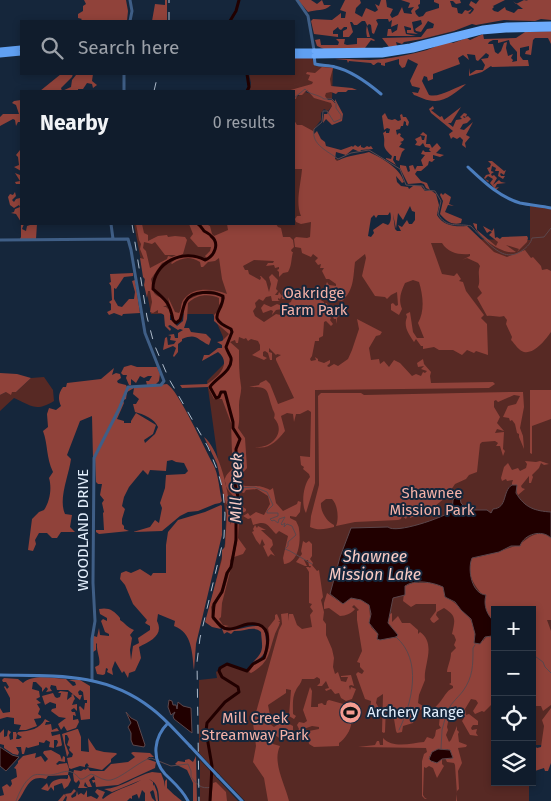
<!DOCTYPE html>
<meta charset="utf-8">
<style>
body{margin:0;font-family:"Fira Sans",sans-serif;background:#1e2938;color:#f1f3f6}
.controls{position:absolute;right:15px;bottom:15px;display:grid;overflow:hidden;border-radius:0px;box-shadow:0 2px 8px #0003}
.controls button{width:45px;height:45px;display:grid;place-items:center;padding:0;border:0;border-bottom:1px solid #303a48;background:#101c2c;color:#f1f3f6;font:25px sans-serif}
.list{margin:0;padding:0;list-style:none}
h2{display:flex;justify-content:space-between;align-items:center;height:65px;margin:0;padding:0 20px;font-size:21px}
h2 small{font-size:16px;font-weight:400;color:#9ca1a9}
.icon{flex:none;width:28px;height:28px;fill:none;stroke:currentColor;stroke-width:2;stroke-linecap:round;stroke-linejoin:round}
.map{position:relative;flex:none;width:551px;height:801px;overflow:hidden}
.search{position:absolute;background:#101c2c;box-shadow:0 2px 8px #0003;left:20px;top:20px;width:275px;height:55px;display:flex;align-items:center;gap:12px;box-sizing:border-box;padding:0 18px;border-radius:0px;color:#9ca1a9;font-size:19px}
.panel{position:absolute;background:#101c2c;box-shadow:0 2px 8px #0003;left:20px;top:90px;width:275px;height:135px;border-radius:0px}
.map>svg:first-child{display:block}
.green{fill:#572924}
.forest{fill:#90423a;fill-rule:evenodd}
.water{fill:#210000;stroke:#5b474c}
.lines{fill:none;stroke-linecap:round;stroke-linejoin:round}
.stream{stroke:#5b474c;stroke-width:1}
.river{stroke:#210000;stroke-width:3}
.tertiary{stroke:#3f5e86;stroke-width:3}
.secondary{stroke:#4b7dbd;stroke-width:3}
.trunk{stroke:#60a0f2;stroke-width:5}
.motorway{stroke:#6dabfb;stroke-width:5}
.rail{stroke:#adbaca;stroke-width:1;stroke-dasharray:9 9;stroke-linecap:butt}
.secondary-bridge{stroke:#4b7dbd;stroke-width:3}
.labels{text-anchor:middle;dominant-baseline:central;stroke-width:4;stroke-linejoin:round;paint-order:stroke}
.park-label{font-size:15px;fill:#f5b1a7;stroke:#15263b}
.street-label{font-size:15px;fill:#e2eefc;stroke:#15263b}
.poi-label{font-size:15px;fill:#e2eefc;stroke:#15263b;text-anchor:start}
.water-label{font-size:16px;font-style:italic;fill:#fbccc5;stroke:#15263b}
</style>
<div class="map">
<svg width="551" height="801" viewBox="0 0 551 801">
<rect width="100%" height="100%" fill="#15263b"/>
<path class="green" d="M 294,57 L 312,58 L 315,66 L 333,67 L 332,99 L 324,99 L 320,95 L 305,91 L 295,97 L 294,91 L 250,90 L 251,83 L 249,74 L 294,74 Z
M 305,92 L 319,96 L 324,100 L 332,100 L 332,106 L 328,111 L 324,109 L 321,113 L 321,120 L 314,129 L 315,145 L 329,157 L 340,160 L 364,238 L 530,240 L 530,206 L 551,209 L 551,745 L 532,745 L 532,610 L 495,610 L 495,782 L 529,782 L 529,801 L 245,801 L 199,753 L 199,680 L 217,678 L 216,672 L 227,664 L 247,671 L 253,664 L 264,657 C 270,641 272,622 249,624 C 242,625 236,629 229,629 C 222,629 213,625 206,623 L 225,543 L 226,518 L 207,381 L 226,362 L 223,350 L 223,337 L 213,314 L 151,314 L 134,224 L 294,224 L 294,98 Z
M 44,377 L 53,390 L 54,401 C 36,412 32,406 14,398 L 0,411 L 0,395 L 6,392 L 16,392 L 31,378 Z
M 200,760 L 238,801 L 200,801 Z"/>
<path class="forest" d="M 84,0 L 126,0 L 128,11 L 127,21 L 80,21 L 82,19 L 78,18 L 78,14 L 83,11 L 83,6 L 86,4 Z
M 165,0 L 167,0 L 167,21 L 152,21 L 155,4 L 165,5 Z
M 298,0 L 311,0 L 317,4 L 322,0 L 324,5 L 331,5 C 324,12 316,9 308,12 Z
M 345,0 L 360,0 L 361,3 L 356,8 L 355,13 L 362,17 L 366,8 L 375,12 L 378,10 L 375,4 L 379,6 L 381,0 L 386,0 L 387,7 L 393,9 L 390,15 L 392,18 L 398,15 L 402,7 L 404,13 L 412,14 L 411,11 L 414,7 L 408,8 L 410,3 L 401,0 L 420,0 L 420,4 L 418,5 L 419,8 L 415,11 L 416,14 L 419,17 L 423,16 L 426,12 L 439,8 L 439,4 L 434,2 L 434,0 L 460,0 L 461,3 L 456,4 L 453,1 L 450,1 L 452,7 L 457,8 L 458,13 L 462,14 L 465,10 L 468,11 L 472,9 L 470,12 L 468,13 L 470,14 L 473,11 L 474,9 L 469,5 L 471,1 L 476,4 L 479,0 L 505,0 L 493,6 L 491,4 L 494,7 L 492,9 L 494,11 L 498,12 L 505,7 L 506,10 L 514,13 L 518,9 L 523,9 L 513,1 L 516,4 L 524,0 L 528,1 L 526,0 L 551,0 L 551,20 L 541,19 L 535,21 L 504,20 L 476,25 L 472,24 L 454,31 L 422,39 L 404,42 L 402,44 L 396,42 L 397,46 L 389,47 L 382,38 L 421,37 L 427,29 L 433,28 L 434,24 L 428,21 L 421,32 L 416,31 L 415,29 L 422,24 L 421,20 L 412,22 L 414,32 L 418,34 L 407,33 L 407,30 L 411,30 L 411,28 L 404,26 L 406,34 L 416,36 L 387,36 L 388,29 L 391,29 L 392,33 L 397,30 L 398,24 L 391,27 L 392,20 L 389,22 L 388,19 L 378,19 L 376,20 L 378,24 L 374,34 L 372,33 L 371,25 L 369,24 L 367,26 L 370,37 L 367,37 C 366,31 366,30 367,25 L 365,21 L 362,21 L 357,25 L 354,25 L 352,22 L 350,22 L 353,32 L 349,37 L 343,37 L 343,31 L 347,29 L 347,27 L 344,27 L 341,30 L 339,29 L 338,27 L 333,31 L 333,34 L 338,34 L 338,37 L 314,34 L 311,21 L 313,19 L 332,20 L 341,13 L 341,18 L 345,18 L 346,12 L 340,10 Z
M 551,31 L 551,44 L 548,38 L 535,38 L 533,40 L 531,55 L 525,54 L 526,51 L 529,50 L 529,46 L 520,48 L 520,56 L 523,60 L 528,60 L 529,66 L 492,67 L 491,66 L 482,72 L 469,76 L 469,68 L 470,74 L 476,70 L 483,70 L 485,65 L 481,59 L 488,58 L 489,55 L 486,53 L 478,61 L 476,60 L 475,55 L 467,54 L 469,60 L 463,55 L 458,58 L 460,64 L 433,74 L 433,79 L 428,81 L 427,77 L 424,76 L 422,81 L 429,95 C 440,98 455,87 466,84 C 458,91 445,102 434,101 C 427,101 420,97 414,95 L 412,92 L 418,93 L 420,88 L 412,86 L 410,81 L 418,64 L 408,59 L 405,67 L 402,68 L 399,64 L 399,59 L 385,63 L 385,66 L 381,65 L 381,63 C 376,61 376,65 373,65 L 371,63 L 349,61 L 348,63 L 347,60 L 335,59 C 347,58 358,60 370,60 C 389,59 409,55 427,50 C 436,47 444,41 453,43 L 467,38 L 470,40 L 483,34 L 484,39 L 516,38 L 525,32 ZM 493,40 L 498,40 L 498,43 L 509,40 L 510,44 L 517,52 L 517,61 L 512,62 L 513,60 L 511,58 L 513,54 L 508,56 L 506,48 L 507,42 L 504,43 L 501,51 L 498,54 L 495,52 L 493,44 L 488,44 L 489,42 Z
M 357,38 L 371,38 L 375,40 L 374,41 L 371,40 L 365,48 L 324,49 L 317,46 L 315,40 L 320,39 L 321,45 L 338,45 L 339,42 L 336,39 L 345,39 L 344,44 L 347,45 L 357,44 Z
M 322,67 L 333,68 L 330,79 L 331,86 L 352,88 L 357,90 L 348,90 L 346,92 L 338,92 L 336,94 L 331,92 L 326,93 L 325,96 L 328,100 L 332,100 L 335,103 L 335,99 L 343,114 L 342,121 L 332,125 L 326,119 L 323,123 L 324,114 L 327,114 L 332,106 L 331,103 L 314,98 L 307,90 L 302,95 L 297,95 L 296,99 L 294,99 L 294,91 L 287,91 L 312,84 L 313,82 L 308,80 L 310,75 L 306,74 L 307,72 L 315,73 Z
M 61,74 L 73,74 L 72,77 L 61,88 L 62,91 L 71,87 L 72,80 L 76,75 L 93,74 L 92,81 L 97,85 L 93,88 L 92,84 L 87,83 L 83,89 L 78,89 L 78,91 L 40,91 Z
M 21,100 L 21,130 L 20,122 L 18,122 L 16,126 L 15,120 L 13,119 L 0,126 L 0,117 L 3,114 L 19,114 L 16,105 L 12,103 L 14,101 Z
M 433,106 L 434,109 L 431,110 L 440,117 L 442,116 L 444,120 L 461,107 L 451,123 L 448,123 L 453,127 L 456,120 L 462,119 L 460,117 L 464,113 L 467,114 L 466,117 L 463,116 L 464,118 L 468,116 L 471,119 L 467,123 L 463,124 L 460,129 L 464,130 L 473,122 L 466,135 L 470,137 L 465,143 L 466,148 L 462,145 L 463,140 L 460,137 L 457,139 L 453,137 L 451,139 L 449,134 L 453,131 L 431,113 L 429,109 Z
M 385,113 L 388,119 L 392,120 L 395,119 L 398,121 L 401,120 L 400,115 L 402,114 L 403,117 L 406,117 L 409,122 L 408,126 L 406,125 L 406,122 L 404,121 L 403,126 L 401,126 L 400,129 L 396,130 L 397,135 L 399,133 L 401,134 L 400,136 L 404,139 L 403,141 L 400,142 L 402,143 L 399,147 L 405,149 L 402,152 L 399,161 L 396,160 L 396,156 L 394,156 L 393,160 L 396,165 L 386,159 L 386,158 L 391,159 L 392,156 C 379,144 387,146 383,133 L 386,131 L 386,133 L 389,133 L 390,129 L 387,128 L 384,130 L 382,116 Z
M 294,120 L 297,125 L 302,125 L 313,131 L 314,134 L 317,131 L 321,139 L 325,142 L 326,146 L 341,150 L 352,146 L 353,147 L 355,145 L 358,147 L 361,145 L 361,147 L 364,148 L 367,146 L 369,147 L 371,146 L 373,149 L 361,150 L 360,152 L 353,149 L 346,155 L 336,152 L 335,159 L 337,161 C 351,154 356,156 369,152 C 382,158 400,168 404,182 L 402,183 L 396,176 L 397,182 L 401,186 L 408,187 L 409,189 L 413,186 L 421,186 L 425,191 L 432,191 L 436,194 L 439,205 L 437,215 C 443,226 455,227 467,226 L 494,252 L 507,257 L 525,250 L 531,258 L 533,257 L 541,266 L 542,270 L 547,269 L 551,271 L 551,332 C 546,339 535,354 524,352 C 519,351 515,344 511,340 L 512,337 L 506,324 L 507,320 L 504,316 C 498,318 494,315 487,316 L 477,298 L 482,293 L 478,287 C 481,280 477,274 480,266 L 478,263 L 467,258 L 462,260 L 470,256 L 470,254 C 459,255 448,253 442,243 L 431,243 L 442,274 L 454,276 L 457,273 L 461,279 L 459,281 L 463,282 L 466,291 L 484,315 L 481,318 L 487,324 L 488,355 L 476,351 L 474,353 L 467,350 L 462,355 L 453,350 L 439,350 L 434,347 L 423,349 L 423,346 L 421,346 L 416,339 L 414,342 C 409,334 403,327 407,317 L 406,314 L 410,312 L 413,332 L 417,338 L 424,338 L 418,323 C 425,311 423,295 419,282 L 413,280 L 405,283 C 401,292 398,299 402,309 L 399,315 L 391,310 L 391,304 L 393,303 L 396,306 L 398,305 L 397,292 L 391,295 L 387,299 L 385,297 L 375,296 L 362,276 L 366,258 L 365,254 L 355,262 C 353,278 354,290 342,301 L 337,300 L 325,287 L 327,282 L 329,285 L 336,286 L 336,284 L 329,279 L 326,279 L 322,271 L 324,268 L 320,268 L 321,264 L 318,265 L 315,261 L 318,258 L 313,254 L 311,257 L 302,253 L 301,248 L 295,247 L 294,239 L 296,237 L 307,238 L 310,237 L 311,222 L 301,224 L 296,222 L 295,219 L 297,216 L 301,216 C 295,202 301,184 302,169 L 294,169 ZM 410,206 L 412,211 L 415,212 L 415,220 L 412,224 L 409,224 L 407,220 L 402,227 L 398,225 L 401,231 L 397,231 L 395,229 L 393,214 L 396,229 L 398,213 L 403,220 ZM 390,212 C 391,214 392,222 388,225 L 383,223 L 373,230 L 374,233 L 371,237 L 368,236 L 371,218 L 374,215 L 376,218 L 378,215 L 388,215 Z
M 423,132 L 427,135 L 426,144 L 430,144 L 432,148 L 437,143 L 441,148 L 436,153 L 444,155 L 440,157 L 433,155 L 433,159 L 435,159 L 432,162 L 429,161 L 428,165 L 421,171 L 417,171 L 415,174 L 421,181 L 427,183 L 430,190 L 426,188 L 424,184 L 421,183 L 408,184 L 400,168 L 400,165 L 406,166 L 408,172 L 410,171 L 409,166 L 413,165 L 415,170 L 417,166 L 423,166 L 421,160 L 425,155 L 421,154 L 423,150 L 425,152 L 431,152 L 429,150 L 430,148 L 425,147 L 423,143 L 420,146 L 415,145 L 417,142 L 415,139 L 421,136 L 422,140 L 424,140 L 425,136 L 420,135 Z
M 21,144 L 21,224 L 24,224 L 22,229 L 26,231 L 27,226 L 30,225 L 29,224 L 37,224 L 36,239 L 20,239 L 21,237 L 21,222 L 16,214 L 11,213 L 14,212 L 15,209 L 20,207 L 19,205 L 14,208 L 10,205 L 8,197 L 10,194 L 13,195 L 15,192 L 16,196 L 12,200 L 14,202 L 16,199 L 20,198 L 20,184 L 16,184 L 15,182 L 20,181 L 15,173 L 20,175 L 21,171 L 14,167 L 19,165 L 18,157 L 16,155 L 20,150 Z
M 488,161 L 492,161 L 504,171 L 506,170 L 504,175 L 501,173 L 500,174 L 501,176 L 505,176 L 503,179 L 498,176 L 499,171 L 495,171 L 496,168 L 492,166 L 491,171 L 494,172 L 491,174 L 492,176 L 494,175 L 497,178 L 493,185 L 499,180 L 501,182 L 506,183 L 497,184 L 495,188 L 499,187 L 496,190 L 490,183 L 493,179 L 488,176 L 485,179 L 489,181 L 488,182 L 484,178 L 486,175 L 490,174 L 487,168 L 490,167 L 491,164 Z
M 441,193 L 443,195 L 445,193 L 451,197 L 449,204 L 454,206 L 448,205 L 445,212 L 462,219 L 461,223 C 452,226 445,220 440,214 L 443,201 L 440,195 Z
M 473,223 L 477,224 L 477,230 L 496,246 L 498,242 L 489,235 L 492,232 L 490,231 L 487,233 L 483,226 L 492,231 L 494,228 L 495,238 L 497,237 L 500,239 L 502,237 L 527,236 L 528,238 L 527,242 L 517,252 L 519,249 L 506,245 L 516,252 C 502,255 477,237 473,223 Z
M 136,224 L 142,224 L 144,233 L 148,235 L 148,241 L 158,236 L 167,235 L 168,237 L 175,236 L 185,237 L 187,240 L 183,254 L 162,263 L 151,279 L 154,293 C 159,299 166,297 167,305 L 163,307 L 166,307 L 168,309 L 170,306 L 168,297 L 175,312 L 179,313 C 182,309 180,304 184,299 C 194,286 214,289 227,294 L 222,279 L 219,258 L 215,261 L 208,262 L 203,267 L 201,267 L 200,262 C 190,256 183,257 172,264 L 171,263 C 183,252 193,256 205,261 L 208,260 L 205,256 L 210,251 L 211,247 L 198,247 L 190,238 L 193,234 L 189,224 L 206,224 L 210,226 L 212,234 L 214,236 L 228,230 L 227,224 L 276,224 L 278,227 L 281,228 L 283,237 L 290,237 L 293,240 L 294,247 L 291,250 L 292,252 L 293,252 C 291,259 292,265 288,272 L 283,273 L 279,277 L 279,272 L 277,270 L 279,269 L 279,267 L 275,268 L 274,265 L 266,266 L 268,263 L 273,263 L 274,261 L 254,260 L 243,266 L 245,270 L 248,270 L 249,274 L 260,280 L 261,278 L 260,276 L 261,276 L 266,281 L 269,292 L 271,284 L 269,277 L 272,274 L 278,280 L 276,289 L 278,291 L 275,295 L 278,295 L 279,292 L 282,296 L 282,290 L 287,292 L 290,288 L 294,291 L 300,288 L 307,292 L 309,291 L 318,296 L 317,298 L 324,302 L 324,304 L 327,303 L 328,307 L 335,312 L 335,315 L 340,315 L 337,318 L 337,324 L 336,319 L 334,319 L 332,315 L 329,316 L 331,318 L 330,320 L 333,324 L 331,326 L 326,321 L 324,322 L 323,336 L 319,338 L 319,341 L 315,341 L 312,356 L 310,359 L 311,361 L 316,360 L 315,357 L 318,359 L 318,361 L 324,363 L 330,360 L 330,363 L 327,366 L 329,367 L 334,364 L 338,366 L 348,359 L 352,350 L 359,329 L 357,319 L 382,332 L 380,335 L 376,336 L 369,348 L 371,360 L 379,359 L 380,364 L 384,361 L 389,367 L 394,360 L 400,363 L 412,376 L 416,374 L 421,376 L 423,372 L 425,373 L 427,371 L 421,369 L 424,366 L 418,367 L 417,363 L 423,359 L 424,364 L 431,372 L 430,376 L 431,383 L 493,382 L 495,384 L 489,388 L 315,390 L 315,483 L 306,513 C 301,505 303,485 310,477 L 309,474 L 303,469 L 304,467 L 301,465 L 300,456 L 310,457 L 311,412 L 308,410 L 300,414 L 296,414 L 294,422 L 293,414 L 287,413 L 281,416 L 285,431 C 277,441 269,450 255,447 C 271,449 287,432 274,418 C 276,412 273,412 272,407 C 266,389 270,387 249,387 L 259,385 L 260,383 L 266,380 L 270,384 L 278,404 L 294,398 L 276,360 L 276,358 L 281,355 L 277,354 L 276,355 L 269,348 L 269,352 L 272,353 L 272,360 L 270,360 L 268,353 L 265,351 L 263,352 L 263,356 L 267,358 L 264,360 L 252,355 L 260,350 L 260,345 L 258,341 L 251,339 L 248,341 L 246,338 L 244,339 L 239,337 L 238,343 L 236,343 L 235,340 L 230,342 L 239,350 C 239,363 239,374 241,386 C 242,391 239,399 239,405 C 239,413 240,420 238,428 L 245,438 L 247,468 L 242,474 L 241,470 L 238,468 C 239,461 237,458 232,453 L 231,423 L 222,399 L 214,399 L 208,387 L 182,388 L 180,385 L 207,384 C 219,377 232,363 218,352 L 202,361 L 204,355 L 209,355 L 218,348 L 222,348 L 222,345 L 217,342 L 222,341 L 229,334 L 214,321 L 214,315 L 219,310 L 225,298 C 214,285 194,291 183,302 C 184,309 183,318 176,322 L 173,320 L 172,315 L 170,315 L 170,320 L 172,320 L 177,326 L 183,321 L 185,302 C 196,294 210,290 221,297 L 222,301 L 219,305 L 219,298 C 208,293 196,295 188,303 L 187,319 L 184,328 L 189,328 L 191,332 L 206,334 L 211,339 L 209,345 C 196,339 197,333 182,339 L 182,341 L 178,344 L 178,352 L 174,357 L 173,356 L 176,348 L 173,346 L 163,350 L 165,338 L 167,337 L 168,345 L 174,344 L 176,341 L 170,340 L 171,336 L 168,335 L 174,334 L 175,338 L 178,338 L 178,333 L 183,330 L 180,329 L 178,330 L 170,325 L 168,326 L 171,329 L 170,331 L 165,326 L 164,315 L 161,313 L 158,313 L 158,310 L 153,313 L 150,312 L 152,302 L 150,291 L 148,291 L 147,298 L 144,285 L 145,279 L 143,277 L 140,258 L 144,259 L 140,249 L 141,244 L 139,240 ZM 144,242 L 152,244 L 155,242 L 165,255 L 176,255 L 172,257 L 168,256 L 167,259 L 150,268 L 146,251 L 143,248 ZM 271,296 L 272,301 L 280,301 L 278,300 L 278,298 L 280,299 L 282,296 L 282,299 L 292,299 L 291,302 L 282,306 L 277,304 L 271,307 L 264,304 L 261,308 L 263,313 L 271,310 L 273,311 L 272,315 L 276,310 L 289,308 L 292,310 L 288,310 L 285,316 L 276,314 L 264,322 L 255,316 L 253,311 L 256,307 L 255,303 L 259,299 L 263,301 L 266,297 Z
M 133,273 L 133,276 L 124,277 L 116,289 L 114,288 L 114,299 L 118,306 L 122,307 L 129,299 L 134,299 L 135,292 L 132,281 L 135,280 L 140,313 L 123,314 L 122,316 L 114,313 L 109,315 L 107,312 L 111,310 L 111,304 L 109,302 L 112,300 L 111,286 L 109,283 L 111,282 L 110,274 Z
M 131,365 L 137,367 L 157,367 L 160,374 L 159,381 L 156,384 L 147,385 L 146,381 L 149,381 L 152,376 L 148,376 L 144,378 L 140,376 L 136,383 L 131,379 L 131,385 L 129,385 L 126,378 L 127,375 L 123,375 L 121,373 L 124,367 Z
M 114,368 L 112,375 L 116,373 L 120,374 L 121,378 L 117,381 L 118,383 L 126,385 L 127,387 L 118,410 L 93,459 L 92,416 L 80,421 L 67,455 L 71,459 C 69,475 58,499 65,514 L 72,515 L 70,527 L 75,532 L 61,532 L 57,538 L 52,538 L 47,533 L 39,533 L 35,540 L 36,544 L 33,551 L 28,550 L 32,519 L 39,512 L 44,510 C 50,501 52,488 49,478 L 53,472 C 46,458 48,444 43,431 L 48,427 L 47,414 L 49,408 L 56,410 L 61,406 C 58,399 58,394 63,387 L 66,387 L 67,383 L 101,379 Z
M 0,373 L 17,374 L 31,378 L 16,392 L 12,392 L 11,395 L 6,392 L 0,395 Z
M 167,384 C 179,391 204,448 213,464 C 219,475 219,489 222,501 L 220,503 L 215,504 L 198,511 L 188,512 L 180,516 L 162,531 L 133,532 L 150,527 L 155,520 L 159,523 L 162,508 L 160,503 L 165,488 L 166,475 L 185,474 L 188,471 L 184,463 L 176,462 L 172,460 L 167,461 L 166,471 L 150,470 L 148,475 L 143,470 L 129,487 L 124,497 L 122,506 L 125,509 L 122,519 L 122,524 L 124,526 L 124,529 L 129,531 L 99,534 L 96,532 L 96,530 L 104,530 L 103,513 L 104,512 L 102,503 L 104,500 L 100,495 L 102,484 L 98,484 L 96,482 L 95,458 L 123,401 L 124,403 L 117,419 L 124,421 L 124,423 L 131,423 L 131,421 L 136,413 L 156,425 L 153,434 L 144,440 L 145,443 L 155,434 L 158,427 C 155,419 143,414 135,412 L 133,404 L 136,404 L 139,399 L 133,394 L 134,388 L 127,392 L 126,399 L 123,400 L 128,388 Z
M 530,390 L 551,390 L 551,419 L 532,426 L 532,454 L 530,453 Z
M 511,392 L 523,392 L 524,407 L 520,428 L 523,436 L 524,449 L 519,437 L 519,434 L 517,433 L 515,424 L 512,420 L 510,421 L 509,418 L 503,417 L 508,406 L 516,404 L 520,396 L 514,395 L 498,402 L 496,400 L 494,401 L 494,407 L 500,417 L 497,423 L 504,431 L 497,429 L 495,433 L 504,432 L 503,449 L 505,451 L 503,456 L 500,446 L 496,446 L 498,443 L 495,441 L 482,442 L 480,444 L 477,472 L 469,475 L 466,479 L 455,484 L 449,493 L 446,494 L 445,498 L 430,510 L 410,518 L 410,515 L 408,515 L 406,519 L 402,516 L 401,519 L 398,520 L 355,522 L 336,526 C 339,519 338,505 332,499 L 326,499 L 321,503 C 320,511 327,522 334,525 L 334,527 C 326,529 318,531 310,527 L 311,516 L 319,485 L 318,396 L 321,393 L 361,393 L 364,395 Z
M 204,437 C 218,448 227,485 229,502 L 226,504 L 217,464 Z
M 525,461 L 536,462 L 540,461 L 549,464 L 544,465 L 541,463 L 539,468 L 532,475 L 533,477 L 531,483 L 529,483 L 529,476 L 521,486 L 522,488 L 525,489 L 518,495 L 516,490 L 517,485 L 512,485 L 512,483 L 513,480 L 507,481 L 506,479 L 502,481 L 501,478 L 504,467 L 508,463 L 512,470 L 518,468 L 520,471 L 526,468 L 527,464 Z
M 236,462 L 237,470 L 234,490 L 238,499 C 232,497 221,484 226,476 C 229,471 234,469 236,462 Z
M 238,480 L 241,481 L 241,485 C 252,488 257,483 270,490 L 273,488 L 276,503 L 283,511 L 297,504 L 298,501 L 301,502 L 300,512 L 296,517 L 290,516 L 290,518 L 296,521 C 297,524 299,526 299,529 C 301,541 299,563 284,564 L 283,558 L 288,536 L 279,531 L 276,534 C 267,525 267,520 253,525 L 251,518 L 248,519 L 243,516 L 248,513 L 250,516 L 256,512 L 264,515 L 270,504 L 268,496 L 257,489 L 246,490 L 244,493 L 238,491 L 236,484 Z
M 233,500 L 237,500 L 236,507 L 238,509 C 235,525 236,547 230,561 L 231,564 L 222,588 L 211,607 L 212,619 L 221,629 L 212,627 L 205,622 L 222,559 L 222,550 L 225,547 L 227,514 L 226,507 L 228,504 L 230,506 L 230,525 L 232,517 Z
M 221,505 L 222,506 L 222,535 L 196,644 L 194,670 C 192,654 193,633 174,626 L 175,621 L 158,614 L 157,621 C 164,635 151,641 139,647 L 141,658 L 135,671 L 129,673 L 128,678 L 124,671 L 122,673 L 115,661 L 112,669 L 113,675 L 107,672 L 108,669 L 106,668 L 105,674 L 103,675 L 97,674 L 95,667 L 99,665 C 101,659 96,651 97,644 L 96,643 L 96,650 L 93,652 L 92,637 L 94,636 L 97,637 L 99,628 L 100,635 L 109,636 L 109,634 L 105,632 L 101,621 L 103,619 L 107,621 L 107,618 L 100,614 L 99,609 C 108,607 114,610 120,618 L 120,620 C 125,623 128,628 134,630 L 130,635 L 132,638 L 130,650 L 131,660 L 133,646 L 139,643 L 138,638 L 150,630 L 150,626 L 145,623 L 147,620 L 133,604 L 125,585 L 120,579 L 121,573 L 126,571 L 131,573 L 140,569 L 151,576 L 153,573 L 166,573 L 166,545 L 168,532 L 178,520 L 205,512 Z
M 241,506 L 246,509 L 246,511 L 241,514 L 239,518 L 238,538 L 246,549 L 243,554 L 234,557 L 237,542 L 236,535 L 239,509 L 241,509 Z
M 255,525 L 257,528 L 258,526 L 266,530 L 261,530 L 272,540 L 273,545 L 270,549 L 275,556 L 271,554 L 268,557 L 263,546 L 265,545 L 262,539 L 260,545 L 256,540 L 252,532 L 254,531 L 253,529 Z
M 544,533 L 551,538 L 551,620 L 547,620 L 551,631 L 551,705 L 543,711 L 541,706 L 532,706 L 532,610 L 495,610 L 495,622 C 488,618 484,607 485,599 C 476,586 464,574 472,558 C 486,556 501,551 515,546 C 528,541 528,534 544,533 Z
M 303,541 L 306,543 L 309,541 L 312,544 L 312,556 L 310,559 L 313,563 L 312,565 L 317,571 L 319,570 L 323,597 L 321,600 L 324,612 L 323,620 L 326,624 L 326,635 L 332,649 L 334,658 L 333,667 L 335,674 L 338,672 L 341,681 L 346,682 L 348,677 L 341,677 L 341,676 L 351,675 L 354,686 L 351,685 L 349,686 L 350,690 L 351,687 L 356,689 L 352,699 L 346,701 L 341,698 L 339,693 L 335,694 L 331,689 L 326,691 L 325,689 L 329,688 L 326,681 L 322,686 L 317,686 L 320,683 L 320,679 L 317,677 L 314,679 L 302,679 C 301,684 298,686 296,690 C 292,697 293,706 293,714 L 296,716 L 294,719 L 289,716 L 291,690 L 286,689 L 286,693 L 268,705 L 271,720 L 270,724 L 274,727 C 281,722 286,722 293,726 L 293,732 L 286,732 L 284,737 L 279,738 L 274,734 L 273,744 L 280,746 C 272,762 285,784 289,801 L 268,801 L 264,778 L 253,762 L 256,746 L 253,723 L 279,630 L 282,624 L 281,614 L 288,613 L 289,621 L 289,614 L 293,614 L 297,625 L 302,629 L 312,627 L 310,615 L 313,611 L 310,607 L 312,604 L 309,603 L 309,572 L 306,567 L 309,567 L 310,568 L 311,566 L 309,566 L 308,560 L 304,560 L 307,566 L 305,566 L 296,562 L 302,554 L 301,551 Z
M 231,568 L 222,603 L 221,617 L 219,619 L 223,625 L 229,626 L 225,627 L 214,617 C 213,604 221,598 225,587 C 227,581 228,575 231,568 Z
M 412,583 L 434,583 L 443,587 L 445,597 C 459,604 477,620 475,638 L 483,641 L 487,636 L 495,633 L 495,705 L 491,705 L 484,712 L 482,711 L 475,714 L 473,711 L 478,703 L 476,700 L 471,699 L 465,709 L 466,715 L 469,714 L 478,721 L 478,725 L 473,725 L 471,728 L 472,730 L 477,729 L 476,733 L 478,736 L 470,735 L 462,721 L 464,718 L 462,713 L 458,709 L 452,712 L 440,712 L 441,710 L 439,707 L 436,709 L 437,712 L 424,719 L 422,718 C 428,714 435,708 440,702 C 445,696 446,691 453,688 L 453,686 L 449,684 L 451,683 L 451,672 L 447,672 C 447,667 451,660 451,653 L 456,648 L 454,645 L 456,640 L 454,635 L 452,634 C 455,620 457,616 444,608 L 437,612 L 436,615 L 439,619 L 434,623 L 432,622 L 430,619 L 436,611 L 436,604 L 416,604 L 411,607 L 403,601 L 405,586 Z
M 327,593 L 343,604 L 351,598 L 361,600 L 369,605 L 371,627 L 378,634 L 377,639 L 380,640 L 397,637 L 398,635 L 388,623 L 390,614 L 392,613 L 392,622 L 398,616 L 402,623 L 410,623 L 418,630 L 418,634 L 420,632 C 437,644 423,666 425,680 L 419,695 L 418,703 L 423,706 L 422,709 L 415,713 L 416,716 L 413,723 L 403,726 L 402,732 L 397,733 L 396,731 L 392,707 L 386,706 L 385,732 L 384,733 L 382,732 L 383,694 L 377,698 L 376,703 L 379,708 L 370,709 L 371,701 L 365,699 L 356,674 L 358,672 L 362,674 L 364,671 L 360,667 L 360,663 L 357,662 L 362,651 L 357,620 L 357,611 L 359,610 L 354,605 L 352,607 L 355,609 C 352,613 346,616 340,616 L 329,608 L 324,609 L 324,603 Z
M 277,614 L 280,621 L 278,622 L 280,622 C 279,627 275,632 274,637 C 268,655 269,663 251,673 L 249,672 L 254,664 C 270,660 271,641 268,628 L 275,619 L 275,615 Z
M 257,626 L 261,626 C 266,632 265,634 266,641 C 266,653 264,657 253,662 C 265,651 262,647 261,632 C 254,625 244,632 234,631 L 231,634 L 227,632 L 224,634 L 222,629 C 232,633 245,626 257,626 Z
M 4,678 L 18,679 L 23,683 C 32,674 52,678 66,679 L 73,686 L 76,685 L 75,682 L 69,680 L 80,680 L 90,686 L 90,719 L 81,720 L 79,707 L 80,706 L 84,710 L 85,703 L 87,703 L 87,700 L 84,700 L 83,692 L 80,690 L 78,692 L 79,695 L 82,695 L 80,700 L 68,690 L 57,690 L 56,686 L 51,685 L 50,688 L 52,691 L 46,692 L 48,689 L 46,687 L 42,692 L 42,688 L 36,682 L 33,682 L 32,689 L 39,691 L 40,697 L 36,699 L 41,703 L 37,704 L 40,709 L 38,714 L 41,716 L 41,718 L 34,719 L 37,726 L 26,730 L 19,730 L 21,725 L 14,724 L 14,718 L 7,717 L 0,719 L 0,708 L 3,713 L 10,712 L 10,698 L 4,687 L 5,686 L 7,689 L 9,687 L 6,682 L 3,682 L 2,680 Z
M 310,687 L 312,691 L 311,707 L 318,707 L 318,704 L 322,703 L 324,705 L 326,705 L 327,701 L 329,700 L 347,705 C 345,714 349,712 351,719 C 353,728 345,739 339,743 L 339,746 L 314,747 L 309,744 L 308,737 L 300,740 L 296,736 L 296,734 L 299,733 L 319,729 L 319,727 L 312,726 L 298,731 L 299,729 L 297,725 L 299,722 L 304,723 L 307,721 L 303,710 Z
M 60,691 L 68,692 L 67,700 L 72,696 L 71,695 L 73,694 L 75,699 L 74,700 L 72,705 L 77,704 L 77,711 L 74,708 L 71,710 L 72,712 L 75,712 L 76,716 L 73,715 L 73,720 L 78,719 L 79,722 L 76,728 L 67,731 L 64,726 L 61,730 L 58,724 L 66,718 L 59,717 L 51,711 L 52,709 L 56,708 L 56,704 L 50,702 L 45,705 L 42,696 L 53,693 L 55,697 L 57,698 L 60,697 L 61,693 L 58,693 Z
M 551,708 L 551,763 L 548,771 L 545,771 L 544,768 L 532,772 L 532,742 L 535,741 L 534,745 L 537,748 L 541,747 L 544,726 L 542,720 Z
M 440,715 L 449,717 L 447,727 L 448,730 L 446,735 L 449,742 L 451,740 L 457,726 L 457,730 L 459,732 L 458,734 L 459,742 L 467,745 L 466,747 L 458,748 L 462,763 L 458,771 L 459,789 L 457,791 L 457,801 L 456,801 L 457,794 L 455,765 L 454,763 L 447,762 L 445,758 L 451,759 L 448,749 L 434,751 L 429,757 L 431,761 L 437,763 L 442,759 L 442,764 L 444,766 L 437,778 L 433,768 L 429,766 L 426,768 L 424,767 L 423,795 L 425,798 L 427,798 L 425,799 L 422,796 L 422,761 L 424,754 L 427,752 L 426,748 L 358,747 L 375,745 L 377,741 L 379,741 L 380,745 L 383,745 L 383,738 C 393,749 412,743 424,742 L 427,737 L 433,739 L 435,736 L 436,730 L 441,728 L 439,725 Z
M 45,719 L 50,722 L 46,722 L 45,725 L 51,724 L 52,730 L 57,728 L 59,731 L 51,732 L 52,736 L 60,734 L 62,745 L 61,746 L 56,747 L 58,742 L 57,740 L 54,740 L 54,748 L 49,747 L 50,742 L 46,740 L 44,743 L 39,742 L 39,745 L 28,748 L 26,747 L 24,754 L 22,754 L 21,747 L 16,747 L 19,752 L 18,755 L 13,754 L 4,748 L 4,745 L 0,744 L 0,733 L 4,729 L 4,737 L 7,736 L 8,730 L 11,732 L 9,735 L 10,740 L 13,739 L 13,732 L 16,732 L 17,735 L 16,739 L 19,739 L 22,737 L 17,734 L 18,732 C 30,731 40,729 45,719 Z
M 77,729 L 78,729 L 81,737 L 81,751 L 89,752 L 88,738 L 96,750 L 104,752 L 116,753 L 117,754 L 111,759 L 111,762 L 102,770 L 87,767 L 89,766 L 87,763 L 85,765 L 85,767 L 80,766 L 71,769 L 69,768 L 67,758 L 72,757 L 73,754 L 69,750 L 70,747 L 67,745 L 69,739 L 67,735 L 65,735 L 65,743 L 69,753 L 67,757 L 62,734 Z
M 51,750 L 60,755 L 62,760 L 63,756 L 65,757 L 65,762 L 59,761 L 56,764 L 58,765 L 59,764 L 67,763 L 69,769 L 68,775 L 69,775 L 71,780 L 68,786 L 64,789 L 62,783 L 54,786 L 54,791 L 51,787 L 48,791 L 41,789 L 47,783 L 49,788 C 50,780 59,778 67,779 L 68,778 L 68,775 L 48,776 L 46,779 C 28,774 26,791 18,801 L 0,801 L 0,796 L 4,795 L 2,787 L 7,784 L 10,787 L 12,784 L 11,780 L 17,777 L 16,769 L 14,768 L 18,763 L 18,761 L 23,756 L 36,753 L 35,758 L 41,756 L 45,762 L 48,759 L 43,753 L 44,751 Z
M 133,752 L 150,753 L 154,757 L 149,757 L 147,759 L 156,762 L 155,768 L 118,785 L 96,787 L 95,782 L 93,783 L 92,780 L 95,780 L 94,776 L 89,780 L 92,787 L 88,787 L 85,782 L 84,786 L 88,788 L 78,788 L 80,783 L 79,780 L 76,783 L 74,781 L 73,774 L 74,770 L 81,771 L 84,769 L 85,770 L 88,768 L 90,771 L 104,771 L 111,764 L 128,762 L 135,757 L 131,753 Z
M 196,756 L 197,801 L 193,801 L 193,783 L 187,770 L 175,764 L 178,761 L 185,762 L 185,760 L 189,759 L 193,762 Z
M 152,772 L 161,773 L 164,781 L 164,787 L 165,781 L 167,779 L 167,788 C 173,794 176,796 182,801 L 159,801 C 159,792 158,783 149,779 L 153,782 L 153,786 L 154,784 L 157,792 L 158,801 L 156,801 L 154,792 L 153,790 L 150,792 L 152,798 L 155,801 L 145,801 L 145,793 L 142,790 L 139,799 L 137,794 L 132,796 L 132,799 L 130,798 L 127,801 L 66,801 L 67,797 L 66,796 L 63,801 L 58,801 L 64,794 L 66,796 L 65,794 L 71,793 L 74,789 L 76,791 L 71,796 L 72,798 L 76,796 L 77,791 L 78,795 L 81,793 L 84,795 L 87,790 L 87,797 L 91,796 L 97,799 L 99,796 L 95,792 L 97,789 L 105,792 L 102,798 L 103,799 C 113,790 129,787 141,780 L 112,792 L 104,789 C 122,788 135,776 152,772 Z
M 216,782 L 226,792 L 227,801 L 211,801 L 213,783 Z"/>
<path class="water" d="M 512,485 L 517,485 L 516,493 C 525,508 535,511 551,512 L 551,538 C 542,529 524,534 520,546 L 511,546 L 499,552 L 472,558 C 467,570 472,594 486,595 C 483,605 487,616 495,622 L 495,633 L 492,636 L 485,637 L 480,644 L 474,643 L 475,634 L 471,619 L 461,610 L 455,602 L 445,597 L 443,587 C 432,582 415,579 405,586 L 405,595 L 393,598 L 388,623 L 398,635 L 396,637 L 380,640 L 377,639 L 378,634 L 369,623 L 371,614 L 369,605 L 361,600 L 351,598 L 343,604 L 330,594 L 340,557 L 351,528 L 388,527 C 396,534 442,518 452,511 L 453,500 L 457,495 L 460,497 L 461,503 L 468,510 L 487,510 L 491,513 L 493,509 C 508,508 502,491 512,485 Z
M 169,700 L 172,701 L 173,705 L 176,705 L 177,709 L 178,702 L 183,706 L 191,708 L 192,733 L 174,719 L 173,716 L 175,712 L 171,715 L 168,707 Z
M 126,712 L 131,718 L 137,721 L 145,745 L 144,747 L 133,745 L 131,740 L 131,733 L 128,727 L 131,723 Z
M 0,747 L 12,755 L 19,757 L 6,771 L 0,766 Z
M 438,749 L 450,750 L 453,758 L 442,759 L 437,763 L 431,761 L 429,759 L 432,752 Z"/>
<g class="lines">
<path class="stream" d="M 248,90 L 249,91
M 294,98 L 305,89 C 309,95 318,94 324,99 L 332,99 L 336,103 L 336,108 L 341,115 L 341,119 L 334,122 L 327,111 L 323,111 L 322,122 L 314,129 C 311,145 328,151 338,159 L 351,153 L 369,150 L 400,169 L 406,185 L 423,186 L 425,190 L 435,191 L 441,201 L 438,214 C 446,229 458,223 471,226 C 476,232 482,237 488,243 C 499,253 509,260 523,250 C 527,247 531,243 532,238 L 544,237 L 551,228
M 236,480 L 239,488 L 254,487 L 267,492 L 273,505 L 267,511 L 267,513 L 278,513 L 278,516 L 270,519 L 272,521 L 274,520 L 278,523 L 279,519 L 285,517 L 281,524 L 282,525 L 285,523 L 284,527 L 287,524 L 292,526 L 296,535 L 288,542 L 288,546 L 285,549 L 290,551 L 312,564
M 396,637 C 423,660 412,703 399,730
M 532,654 L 543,662 L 545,667 L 551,673
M 447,714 C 449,704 457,699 463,691 C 473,677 473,665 473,648 L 475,645
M 441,749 L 442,730 L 446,715
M 16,801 C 19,793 24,782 31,777 C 36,772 44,776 51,775 C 64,773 69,766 80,779 L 83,779 L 91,774 C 96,775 100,779 106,780 C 117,783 138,761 151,758 L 171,766 L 188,764 L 191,771 L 191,777 C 197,784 201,790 211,787"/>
<path class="river" d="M 230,21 L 236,11 L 239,0
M 247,91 L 249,87 L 247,74
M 198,224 C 201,226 202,228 204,231 C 204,231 211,235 211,236 C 220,243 215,256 205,260 C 184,248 153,262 153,289 C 166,300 170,303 173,320 L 176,323 L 180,320 C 182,315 183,306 186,301 C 192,290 213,291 223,296 C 224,312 204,317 231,329 L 232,332 L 226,347 C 227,351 230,355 231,358 C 233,371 216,378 210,387 L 216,398 L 219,397 L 221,392 L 225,392 L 233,422 L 233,428 L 240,439 L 236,449 L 236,453 L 239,456 L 237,465 L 240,474 L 236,477 L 235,484 L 239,501 L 236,523 L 236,540 L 231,567 L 227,573 L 222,592 L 214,604 L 213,617 C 217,622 221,629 229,629 C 235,629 242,625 248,624 C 271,621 270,641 264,658 L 253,664 L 247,671 L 227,664 L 220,668 L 219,671 L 222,677 L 238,687 L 239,692 L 225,702 L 207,723 L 206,731 L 212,766 L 210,801"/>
<path class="tertiary" d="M 130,0 L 132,11 L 130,21
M 297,0 L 308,16 L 314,50
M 124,91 L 124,74
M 111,224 L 113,239
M 0,240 L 128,239 L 131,250 L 145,333 L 164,381 L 161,385 L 128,387 L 119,409 L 94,458 L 93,583 L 95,621 L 92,639 L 92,680"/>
<path class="secondary" d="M 314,55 L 315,64 C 322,66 329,65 335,67 C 352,71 368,83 381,94
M 468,167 C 483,181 499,197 520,203 C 530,205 541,206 551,208
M 0,675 C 55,676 105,672 151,708 C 166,719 177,733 190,746
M 168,723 C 154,737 151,758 165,774 C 174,783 182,789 188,801
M 218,776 L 242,801"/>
<path class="trunk" d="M 0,50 L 21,48
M 294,51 L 314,51
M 0,55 L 21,53
M 294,56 L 314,56"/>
<path class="motorway" d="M 314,51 L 383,50 L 410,46 L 483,28 L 507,25 L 551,24
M 314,56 L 382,55 L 413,50 L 481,32 L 506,30 L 551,29"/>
<path class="rail" d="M 169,21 L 169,0
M 154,91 L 158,74
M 132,224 L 147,317 L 154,344 L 169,379 L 208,447 L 218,472 L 223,490 L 225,514 L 224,537 L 200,638 L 197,662 L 199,801"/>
<path class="secondary-bridge" d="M 190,746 L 218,776"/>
</g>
<defs>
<symbol id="stadium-disc" viewBox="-11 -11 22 22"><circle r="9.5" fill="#f59c91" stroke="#15263b"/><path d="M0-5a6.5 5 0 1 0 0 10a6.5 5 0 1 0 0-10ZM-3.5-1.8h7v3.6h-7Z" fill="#111"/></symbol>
</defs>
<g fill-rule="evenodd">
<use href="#stadium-disc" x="338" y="700" width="25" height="25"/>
</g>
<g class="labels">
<g class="park-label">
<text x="314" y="293">Oakridge<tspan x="314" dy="17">Farm Park</tspan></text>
<text x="432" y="493">Shawnee<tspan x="432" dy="17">Mission Park</tspan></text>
<text x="255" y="718">Mill Creek<tspan x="255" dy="17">Streamway Park</tspan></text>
</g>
<g class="street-label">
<text transform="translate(83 530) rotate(-90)">WOODLAND DRIVE</text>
</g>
<g class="poi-label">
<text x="367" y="712">Archery Range</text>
</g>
<g class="water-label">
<text transform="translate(236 488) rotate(-89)">Mill Creek</text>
<text x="375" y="556">Shawnee<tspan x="375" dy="18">Mission Lake</tspan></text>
</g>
</g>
</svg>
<div class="controls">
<button>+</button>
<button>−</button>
<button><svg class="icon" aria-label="locate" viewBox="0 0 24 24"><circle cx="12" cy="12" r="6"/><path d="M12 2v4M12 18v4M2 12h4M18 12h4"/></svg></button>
<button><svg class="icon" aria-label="layers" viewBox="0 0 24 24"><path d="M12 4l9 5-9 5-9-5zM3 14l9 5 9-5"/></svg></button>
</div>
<div class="search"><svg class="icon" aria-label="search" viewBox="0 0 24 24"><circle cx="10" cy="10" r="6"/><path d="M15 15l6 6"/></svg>Search here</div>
<section class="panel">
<h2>Nearby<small>0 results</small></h2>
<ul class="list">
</ul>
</section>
</div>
